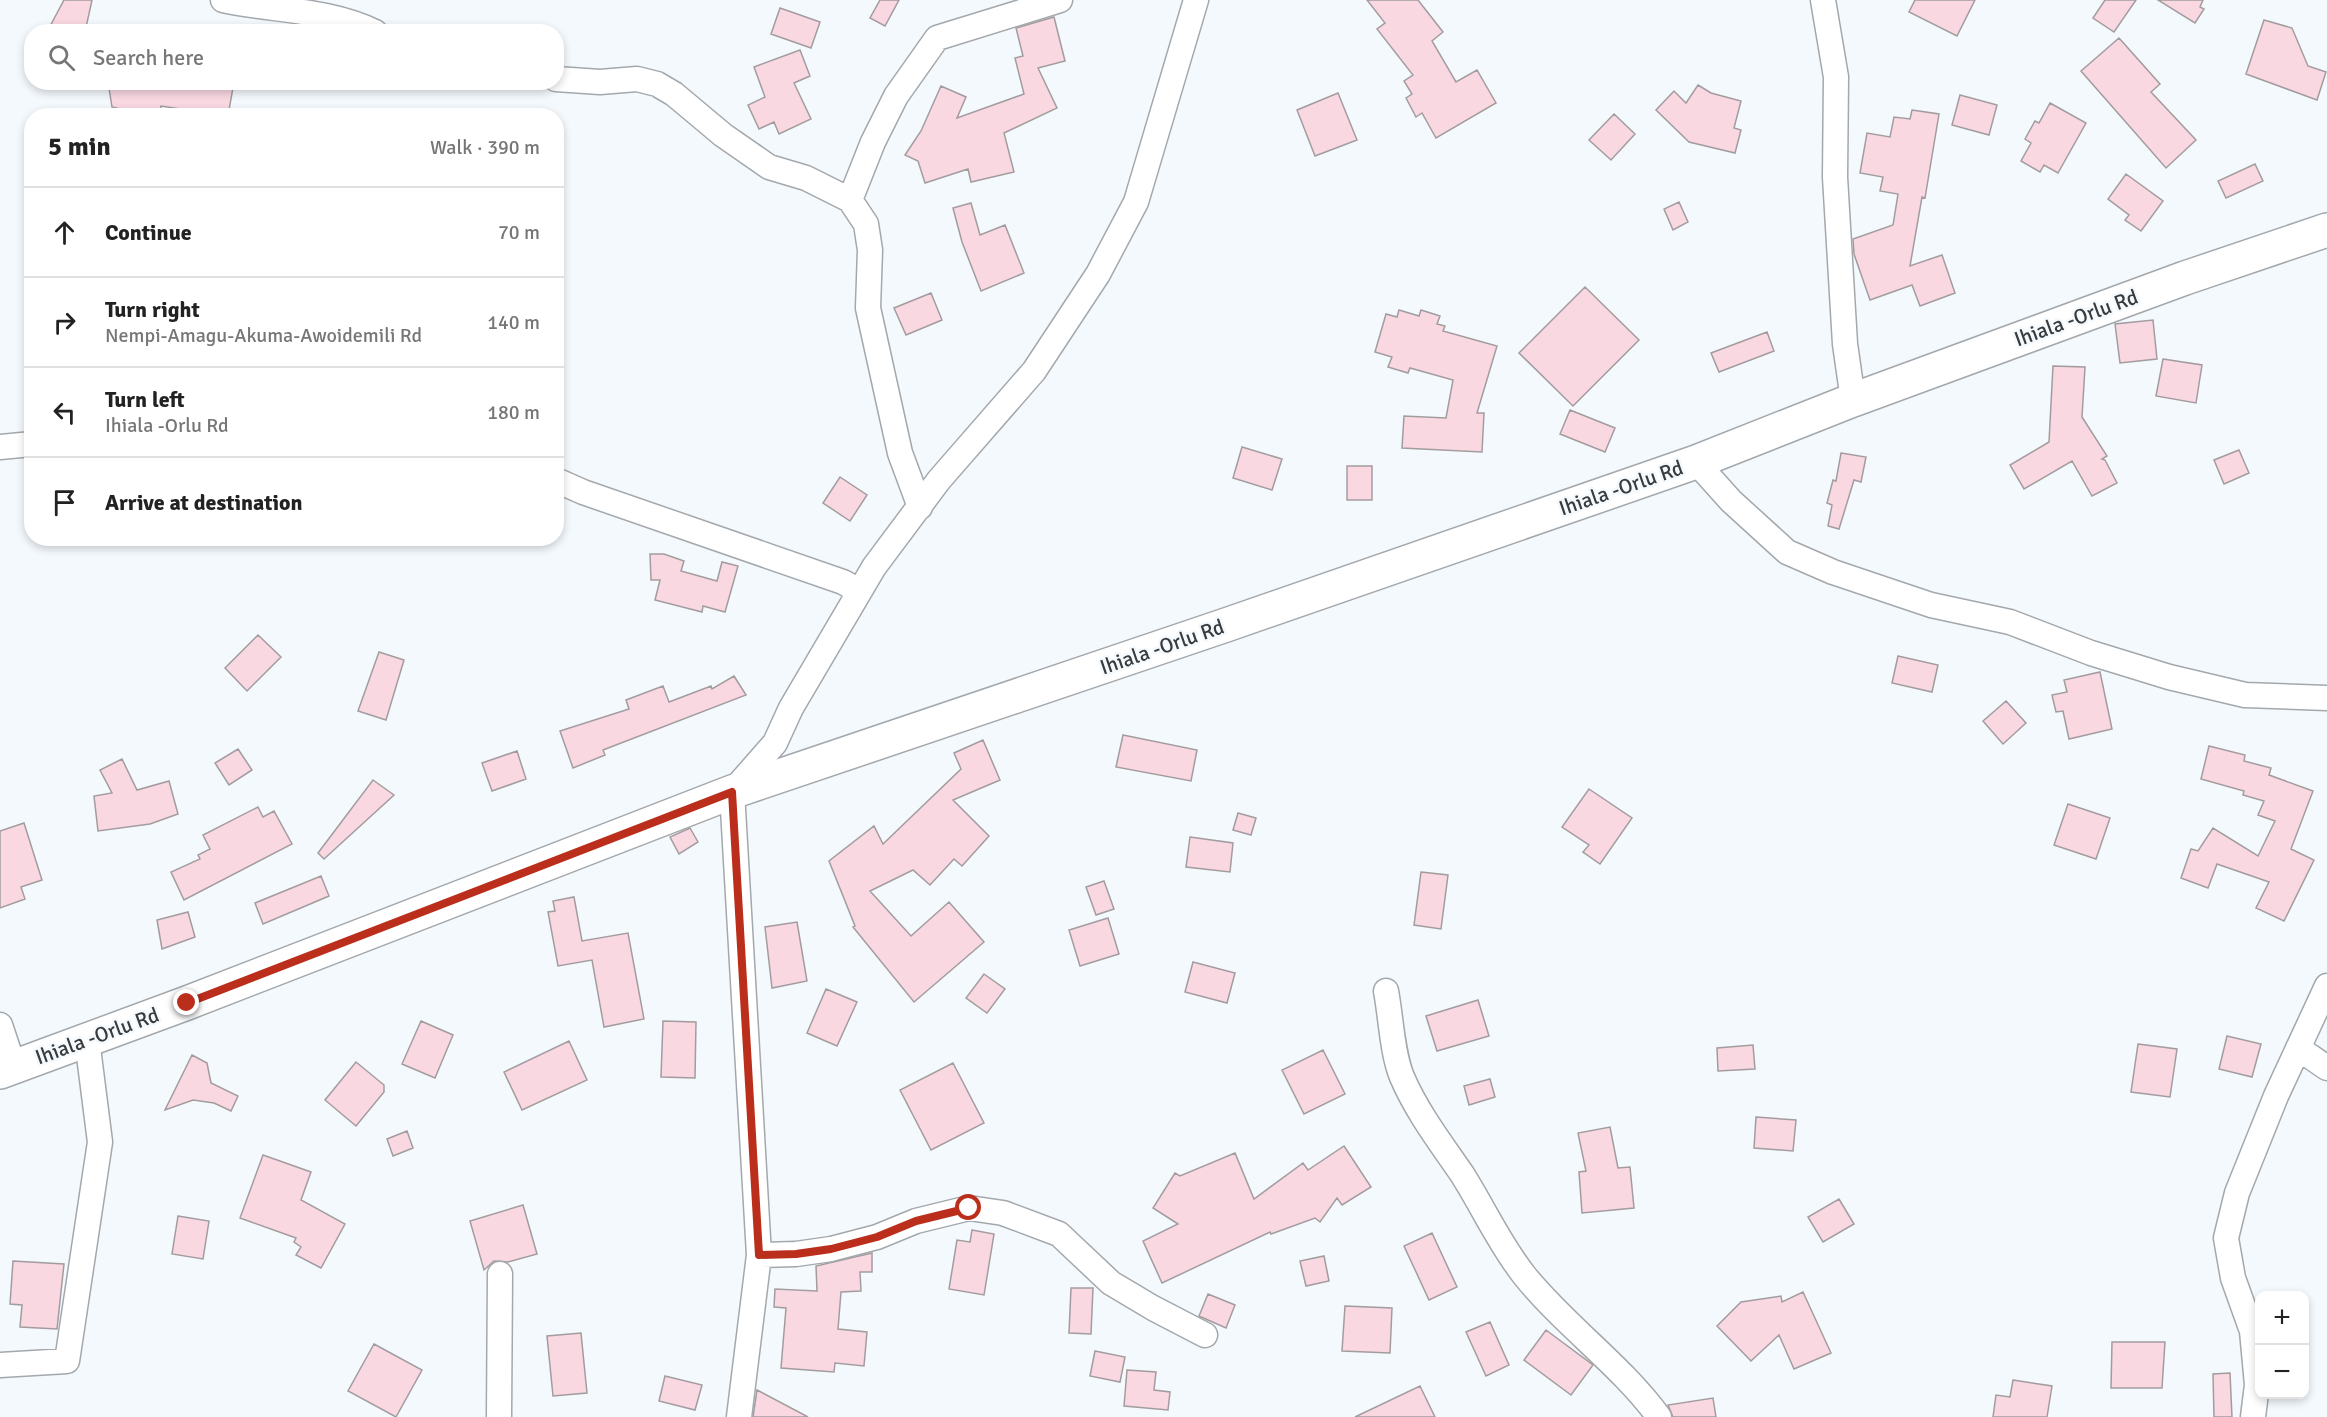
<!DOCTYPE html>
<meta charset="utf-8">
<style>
body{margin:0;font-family:Signika,sans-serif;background:#f2f2f2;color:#222}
.controls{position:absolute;right:18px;bottom:18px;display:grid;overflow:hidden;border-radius:12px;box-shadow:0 3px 9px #0003}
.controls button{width:54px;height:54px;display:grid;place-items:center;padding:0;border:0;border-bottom:2px solid #e0e0e0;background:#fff;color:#222;font:30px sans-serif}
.stop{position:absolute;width:18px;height:18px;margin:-14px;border:4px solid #bb2e1c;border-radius:50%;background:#fff}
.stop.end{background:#bb2e1c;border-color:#fff;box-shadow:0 2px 6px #0008}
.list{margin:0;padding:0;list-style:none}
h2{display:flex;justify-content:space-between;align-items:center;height:78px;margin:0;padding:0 24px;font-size:26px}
h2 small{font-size:20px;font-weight:400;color:#767676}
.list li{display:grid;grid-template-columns:39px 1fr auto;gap:18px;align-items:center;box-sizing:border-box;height:90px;padding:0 24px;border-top:2px solid #e0e0e0}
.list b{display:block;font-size:22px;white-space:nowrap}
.list p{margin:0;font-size:20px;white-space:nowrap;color:#767676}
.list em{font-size:20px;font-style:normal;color:#767676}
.icon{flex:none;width:33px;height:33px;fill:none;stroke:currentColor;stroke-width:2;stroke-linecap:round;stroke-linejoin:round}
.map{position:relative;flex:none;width:2327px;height:1417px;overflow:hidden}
.search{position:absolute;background:#fff;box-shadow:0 3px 9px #0003;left:24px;top:24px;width:540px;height:66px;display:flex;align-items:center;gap:15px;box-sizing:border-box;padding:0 21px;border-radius:24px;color:#767676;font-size:22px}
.panel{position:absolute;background:#fff;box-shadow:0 3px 9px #0003;left:24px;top:108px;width:540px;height:438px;border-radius:24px}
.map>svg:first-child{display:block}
.building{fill:#f9d8e2;stroke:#a39c9e;stroke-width:1.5}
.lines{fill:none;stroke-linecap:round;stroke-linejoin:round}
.street-casing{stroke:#a3a8ad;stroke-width:27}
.secondary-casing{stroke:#a3a8ad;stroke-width:36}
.street{stroke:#fff;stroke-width:24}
.secondary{stroke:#fff;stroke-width:33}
.route{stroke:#bb2e1c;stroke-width:8}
.labels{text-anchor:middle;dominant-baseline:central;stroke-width:5;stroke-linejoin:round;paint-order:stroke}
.street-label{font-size:21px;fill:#383a3c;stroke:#f4f9fd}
</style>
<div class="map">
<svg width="2327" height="1417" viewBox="0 0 2327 1417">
<rect width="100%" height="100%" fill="#f4f9fd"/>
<path class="building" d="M 64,0 L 92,0 L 85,32 L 47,32 Z
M 880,0 L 899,0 L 885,26 L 870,18 Z
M 1367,0 L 1418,0 L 1443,32 L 1432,41 L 1456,82 L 1477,70 L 1496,103 L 1436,138 L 1422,113 L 1416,117 L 1406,98 L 1412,94 L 1404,81 L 1413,75 L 1377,29 L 1385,23 Z
M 1915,0 L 1975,0 L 1957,36 L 1909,12 Z
M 2105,0 L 2136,0 L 2114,32 L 2093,18 Z
M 2158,0 L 2203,0 L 2200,7 L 2204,9 L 2195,23 Z
M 780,8 L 820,22 L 811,48 L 771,34 Z
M 1054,17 L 1065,61 L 1038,68 L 1057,108 L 1004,133 L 1014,172 L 971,182 L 968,169 L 925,183 L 918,161 L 905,155 L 921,131 L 941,86 L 966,97 L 957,118 L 1024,94 L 1015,58 L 1023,56 L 1016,28 Z
M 2264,20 L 2292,28 L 2308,66 L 2326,72 L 2317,100 L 2246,74 Z
M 2119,38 L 2160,84 L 2151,92 L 2196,140 L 2166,168 L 2081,71 Z
M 800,50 L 810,76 L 794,83 L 811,119 L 779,134 L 774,122 L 759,129 L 748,105 L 765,97 L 754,67 Z
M 108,82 L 234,82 L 228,116 L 161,106 L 159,116 L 147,116 L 112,107 Z
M 1698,85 L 1711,93 L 1741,101 L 1734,128 L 1741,130 L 1735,153 L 1689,142 L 1656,110 L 1674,91 L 1686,103 Z
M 1338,93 L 1357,140 L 1315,156 L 1297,110 Z
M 1960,95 L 1997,105 L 1989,135 L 1952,125 Z
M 2050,103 L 2086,123 L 2058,173 L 2044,165 L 2040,172 L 2021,161 L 2031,143 L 2025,139 L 2035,121 L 2039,123 Z
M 1912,110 L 1939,114 L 1925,198 L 1922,197 L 1910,266 L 1942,255 L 1955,293 L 1920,306 L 1912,285 L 1870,300 L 1854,254 L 1853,239 L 1893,225 L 1898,194 L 1880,191 L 1883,177 L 1860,173 L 1867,133 L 1890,137 L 1894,117 L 1910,119 Z
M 1614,114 L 1635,134 L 1611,160 L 1589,140 Z
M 2255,164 L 2263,181 L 2226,198 L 2218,181 Z
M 2126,174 L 2163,201 L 2141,231 L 2125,220 L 2129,215 L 2108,199 Z
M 1679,202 L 1688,222 L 1673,230 L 1664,209 Z
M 971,203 L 980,235 L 1005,225 L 1024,273 L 981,291 L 962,242 L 953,208 Z
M 1585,287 L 1639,340 L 1573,406 L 1519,353 Z
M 931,293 L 942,320 L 906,335 L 894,308 Z
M 1399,310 L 1419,316 L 1421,310 L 1440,316 L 1437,324 L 1445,326 L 1443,331 L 1497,346 L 1477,413 L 1484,413 L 1482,452 L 1402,448 L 1404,416 L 1446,418 L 1453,380 L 1410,368 L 1408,373 L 1388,367 L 1392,357 L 1375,352 L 1386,314 L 1397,317 Z
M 2153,320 L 2157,359 L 2120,363 L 2115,324 Z
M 1767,332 L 1774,351 L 1719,372 L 1711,353 Z
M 2163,359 L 2202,365 L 2196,403 L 2156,396 Z
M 2053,366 L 2085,367 L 2082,417 L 2107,456 L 2102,459 L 2105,460 L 2117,483 L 2092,496 L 2072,461 L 2024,489 L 2010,465 L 2049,442 Z
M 1570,410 L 1615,428 L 1605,452 L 1560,434 Z
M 1242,447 L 1282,459 L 1272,490 L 1233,478 Z
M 2239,450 L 2249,473 L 2224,484 L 2214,460 Z
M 1841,453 L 1866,457 L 1861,482 L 1854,480 L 1839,529 L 1828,526 L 1832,505 L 1827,503 L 1833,480 L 1836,481 Z
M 1347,466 L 1372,466 L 1372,500 L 1347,500 Z
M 840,477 L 867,495 L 850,521 L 823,503 Z
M 650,554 L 664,554 L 684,561 L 681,571 L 717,581 L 722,562 L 738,566 L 725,612 L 703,606 L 702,612 L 655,600 L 660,580 L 651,580 Z
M 258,635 L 281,657 L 247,691 L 225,668 Z
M 379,652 L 404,660 L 386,720 L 358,711 Z
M 1898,656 L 1938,665 L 1932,692 L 1892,683 Z
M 2100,672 L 2112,729 L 2069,739 L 2063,711 L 2056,712 L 2052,695 L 2067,692 L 2064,680 Z
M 734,676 L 746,695 L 603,750 L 605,755 L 573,768 L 560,731 L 629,709 L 626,700 L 663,686 L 669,702 L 711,686 L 712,689 Z
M 2006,701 L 2026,723 L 2003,744 L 1983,721 Z
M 1123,735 L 1197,750 L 1191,781 L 1116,767 Z
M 983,740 L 1000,780 L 953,800 L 989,836 L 962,866 L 954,859 L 930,885 L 913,870 L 870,891 L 911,936 L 949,902 L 984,942 L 914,1002 L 853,927 L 855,926 L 829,861 L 874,826 L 883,844 L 961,769 L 954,753 Z
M 2209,746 L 2245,755 L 2244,761 L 2271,768 L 2269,775 L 2313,791 L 2291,849 L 2314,860 L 2284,921 L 2256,908 L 2269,882 L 2217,864 L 2208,888 L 2181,878 L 2191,849 L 2198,851 L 2213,828 L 2258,856 L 2275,821 L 2258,815 L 2264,801 L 2243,795 L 2244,791 L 2201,779 Z
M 238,749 L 252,770 L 229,785 L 215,763 Z
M 517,751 L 526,779 L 492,791 L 482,763 Z
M 122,759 L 137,790 L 169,781 L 178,814 L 150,824 L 98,831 L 94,796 L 112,793 L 100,770 Z
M 373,780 L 394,795 L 324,859 L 318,853 Z
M 1589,789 L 1632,818 L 1600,864 L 1583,852 L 1589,845 L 1562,827 Z
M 2068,804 L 2110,818 L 2096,859 L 2054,845 Z
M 258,807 L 263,817 L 274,811 L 292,844 L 184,900 L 171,872 L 200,859 L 198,855 L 210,849 L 203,835 Z
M 1238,813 L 1256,818 L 1251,835 L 1233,830 Z
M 24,823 L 42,880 L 21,887 L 25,899 L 0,908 L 0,831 Z
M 690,828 L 698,842 L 679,854 L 670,837 Z
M 1190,837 L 1233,843 L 1230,872 L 1186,867 Z
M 1421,872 L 1448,875 L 1441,929 L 1414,925 Z
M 321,876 L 329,896 L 263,924 L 255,903 Z
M 1104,881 L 1114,909 L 1096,915 L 1086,887 Z
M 574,897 L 582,941 L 628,933 L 644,1019 L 604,1027 L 592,960 L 558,966 L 548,912 L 555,911 L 553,901 Z
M 188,912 L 195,937 L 162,949 L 157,920 Z
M 1108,918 L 1119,954 L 1080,966 L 1069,930 Z
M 797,922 L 807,981 L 772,988 L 765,927 Z
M 1193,962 L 1235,973 L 1227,1003 L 1185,992 Z
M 984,974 L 1005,989 L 987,1013 L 966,998 Z
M 826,989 L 857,1002 L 837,1046 L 807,1033 Z
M 1478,1000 L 1489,1036 L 1437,1051 L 1426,1016 Z
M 421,1021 L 453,1035 L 435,1078 L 402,1064 Z
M 663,1021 L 696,1022 L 695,1078 L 661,1077 Z
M 2227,1036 L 2261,1044 L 2252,1077 L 2219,1069 Z
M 569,1041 L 587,1080 L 522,1110 L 504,1072 Z
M 2138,1044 L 2177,1049 L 2170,1097 L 2131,1092 Z
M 1753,1045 L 1755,1069 L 1718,1071 L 1717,1048 Z
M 1323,1050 L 1345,1094 L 1304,1114 L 1282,1070 Z
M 192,1055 L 207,1063 L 211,1083 L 238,1096 L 231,1111 L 214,1103 L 193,1100 L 165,1110 Z
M 356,1062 L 384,1085 L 384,1092 L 356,1126 L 325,1100 Z
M 953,1063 L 984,1123 L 931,1150 L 900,1090 Z
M 1490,1079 L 1495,1097 L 1469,1105 L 1464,1086 Z
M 1756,1117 L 1796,1120 L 1793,1151 L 1754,1148 Z
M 1610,1127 L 1618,1168 L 1630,1167 L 1634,1208 L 1582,1213 L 1579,1172 L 1586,1171 L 1578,1133 Z
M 407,1131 L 413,1148 L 393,1156 L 387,1139 Z
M 1344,1146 L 1371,1187 L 1342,1205 L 1337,1198 L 1320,1222 L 1315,1218 L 1271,1234 L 1270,1232 L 1162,1283 L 1143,1241 L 1178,1224 L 1153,1208 L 1175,1173 L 1180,1176 L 1235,1153 L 1254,1199 L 1303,1163 L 1308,1170 Z
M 263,1155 L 311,1172 L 301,1200 L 345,1224 L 321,1268 L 296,1255 L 301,1247 L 294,1242 L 296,1238 L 240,1218 Z
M 1839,1199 L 1854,1224 L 1823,1242 L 1808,1217 Z
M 523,1205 L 537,1254 L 508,1262 L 494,1261 L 484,1270 L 470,1221 Z
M 178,1216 L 209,1221 L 203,1259 L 172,1254 Z
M 972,1230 L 994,1234 L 984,1295 L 949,1289 L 957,1240 L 970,1242 Z
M 1432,1233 L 1457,1287 L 1429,1300 L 1404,1246 Z
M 872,1253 L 872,1272 L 860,1272 L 861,1291 L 841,1292 L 838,1329 L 867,1332 L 864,1366 L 835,1363 L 834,1372 L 781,1368 L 786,1308 L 774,1307 L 775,1289 L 817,1291 L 816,1266 Z
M 1324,1256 L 1329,1281 L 1306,1286 L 1300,1261 Z
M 13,1261 L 64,1264 L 57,1329 L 20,1327 L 22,1305 L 10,1304 Z
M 1071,1288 L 1093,1288 L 1091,1334 L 1069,1333 Z
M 1803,1292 L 1831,1353 L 1794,1369 L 1779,1335 L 1751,1361 L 1717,1326 L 1741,1302 L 1781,1296 L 1782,1302 Z
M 1208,1294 L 1235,1305 L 1226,1328 L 1199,1316 Z
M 1345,1306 L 1392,1308 L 1390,1353 L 1342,1351 Z
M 1490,1322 L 1509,1365 L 1486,1376 L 1466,1332 Z
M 1546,1330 L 1593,1365 L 1571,1395 L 1524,1360 Z
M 581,1333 L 587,1393 L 553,1396 L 547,1336 Z
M 2112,1342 L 2165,1342 L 2162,1388 L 2111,1388 Z
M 374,1344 L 422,1370 L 396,1417 L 348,1391 Z
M 1095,1351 L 1125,1357 L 1120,1382 L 1090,1376 Z
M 1127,1370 L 1156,1372 L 1154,1390 L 1170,1392 L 1168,1410 L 1124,1406 Z
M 2230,1373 L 2232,1417 L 2214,1417 L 2213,1374 Z
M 665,1376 L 702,1385 L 695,1410 L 659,1401 Z
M 2013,1380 L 2052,1386 L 2047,1417 L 1993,1417 L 1996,1395 L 2010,1397 Z
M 1420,1386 L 1435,1417 L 1355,1417 Z
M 757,1390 L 808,1417 L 753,1417 Z
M 1713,1398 L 1716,1417 L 1673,1417 L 1668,1405 Z"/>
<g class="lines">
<defs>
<path id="street" d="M 223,0 C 274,11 327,9 375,32
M 1823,0 L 1836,77 L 1835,177 L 1845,344 L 1853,400
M 556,79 L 600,82 L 637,79 L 657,84 L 674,94 L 723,135 L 769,167 L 806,178 L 850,200 L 866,224 L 870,250 L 868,308 L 900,453 L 920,507
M 850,200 L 873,142 L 896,96 L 937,38 L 1060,0
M 0,447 L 32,444
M 1696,462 L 1731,501 L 1787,552 L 1833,572 L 1931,605 L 2010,622 L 2091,653 L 2169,677 L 2245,695 L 2327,698
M 556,480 L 583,492 L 843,582 L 859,591
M 1386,991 C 1391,1017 1392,1053 1402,1077 C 1417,1112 1440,1142 1462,1174 C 1483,1207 1499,1243 1524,1275 C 1565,1326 1620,1364 1659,1417
M 0,1025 L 14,1067
M 2298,1048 L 2327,1068
M 759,1255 L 796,1254 L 831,1249 L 877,1237 L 916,1221 L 969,1208 L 1003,1213 L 1059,1234 L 1111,1283 L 1153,1308 L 1205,1335
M 0,1365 L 67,1361 L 100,1142 L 87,1040
M 499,1417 L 500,1274
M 739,1417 L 759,1255 L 732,792 L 775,743 L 791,708 L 874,567 L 939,480 L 1034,371 L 1098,274 L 1136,202 L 1196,0
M 2253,1417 L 2257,1385 L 2252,1331 L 2233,1278 L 2226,1238 L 2237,1193 L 2276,1096 L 2327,986"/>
<path id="secondary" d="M 0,1072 L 187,1003 L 732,792 L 1226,625 L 1696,462 L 1853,400 L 2185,278 L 2327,230"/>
</defs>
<use href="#street" class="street-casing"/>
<use href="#secondary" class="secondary-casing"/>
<use href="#street" class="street"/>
<use href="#secondary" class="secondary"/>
</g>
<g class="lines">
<path class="route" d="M 187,1003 L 732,792 L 759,1255 L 796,1254 L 831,1249 L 877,1237 L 916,1221 L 969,1208"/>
</g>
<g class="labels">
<g class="street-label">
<text transform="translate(2076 318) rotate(-20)">Ihiala -Orlu Rd</text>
<text transform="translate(1621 488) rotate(-19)">Ihiala -Orlu Rd</text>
<text transform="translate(1162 647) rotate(-19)">Ihiala -Orlu Rd</text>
<text transform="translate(97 1036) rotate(-20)">Ihiala -Orlu Rd</text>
</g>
</g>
</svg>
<div class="controls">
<button>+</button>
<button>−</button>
</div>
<div class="stop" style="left:969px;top:1208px"></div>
<div class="stop end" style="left:187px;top:1003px"></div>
<div class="search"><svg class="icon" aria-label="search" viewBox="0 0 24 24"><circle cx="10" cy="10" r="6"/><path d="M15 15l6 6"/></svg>Search here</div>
<section class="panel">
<h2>5 min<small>Walk · 390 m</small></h2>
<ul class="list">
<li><svg class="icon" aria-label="ahead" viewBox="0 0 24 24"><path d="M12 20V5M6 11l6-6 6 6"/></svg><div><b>Continue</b></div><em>70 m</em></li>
<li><svg class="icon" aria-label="right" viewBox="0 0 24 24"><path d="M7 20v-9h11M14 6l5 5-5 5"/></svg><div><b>Turn right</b><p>Nempi-Amagu-Akuma-Awoidemili Rd</p></div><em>140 m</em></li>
<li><svg class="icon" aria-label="left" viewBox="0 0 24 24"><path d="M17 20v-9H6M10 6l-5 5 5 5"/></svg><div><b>Turn left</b><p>Ihiala -Orlu Rd</p></div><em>180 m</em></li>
<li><svg class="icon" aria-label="arrive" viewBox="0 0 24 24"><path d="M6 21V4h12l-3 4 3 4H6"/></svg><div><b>Arrive at destination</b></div></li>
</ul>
</section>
</div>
